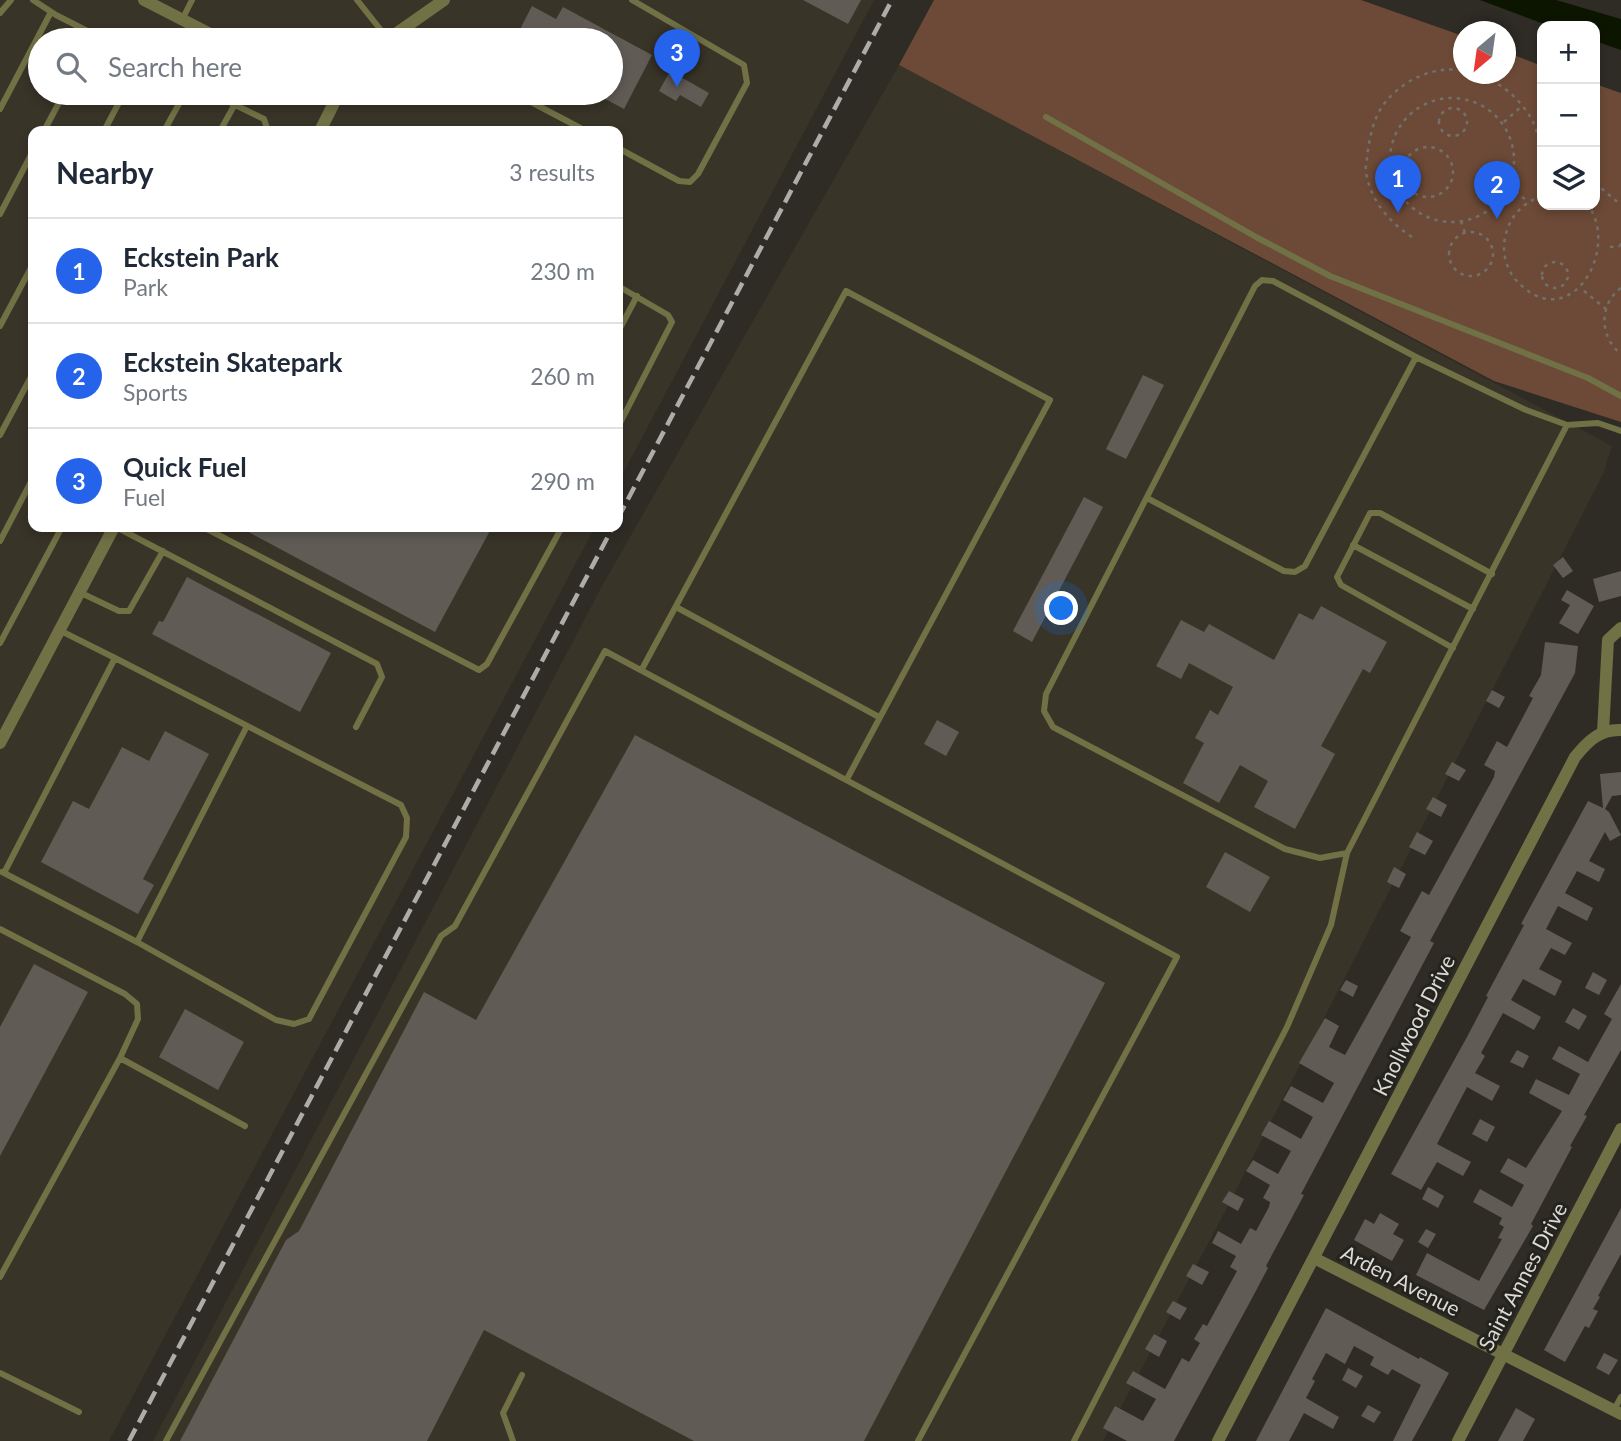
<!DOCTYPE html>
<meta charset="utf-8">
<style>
body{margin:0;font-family:Lato,sans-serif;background:#f6f6f7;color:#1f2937}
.controls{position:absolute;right:21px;top:21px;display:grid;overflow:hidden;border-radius:14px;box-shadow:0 4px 10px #0003}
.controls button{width:63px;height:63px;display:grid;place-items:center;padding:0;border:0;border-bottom:2px solid #e0e1e3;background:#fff;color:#1f2937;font:35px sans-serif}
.compass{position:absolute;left:1453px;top:21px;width:63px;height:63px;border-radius:50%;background:#fff;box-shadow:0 4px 10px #0003;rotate:209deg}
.you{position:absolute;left:1062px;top:609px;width:24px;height:24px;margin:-18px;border:5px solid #fff;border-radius:50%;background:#1a73e8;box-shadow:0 0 0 10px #1a73e833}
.badge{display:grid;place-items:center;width:46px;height:46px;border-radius:50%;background:#2563eb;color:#fff;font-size:23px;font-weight:700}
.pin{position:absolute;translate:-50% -58px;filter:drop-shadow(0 2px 4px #0008)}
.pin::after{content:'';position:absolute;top:37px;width:24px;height:21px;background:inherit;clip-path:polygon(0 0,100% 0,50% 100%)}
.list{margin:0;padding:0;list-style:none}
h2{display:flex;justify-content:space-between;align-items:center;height:91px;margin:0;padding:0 28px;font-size:30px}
h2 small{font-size:23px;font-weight:400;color:#747a83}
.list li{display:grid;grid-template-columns:46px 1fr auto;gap:21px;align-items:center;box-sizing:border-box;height:105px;padding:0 28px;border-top:2px solid #e0e1e3}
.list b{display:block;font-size:26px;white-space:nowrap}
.list p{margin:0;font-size:23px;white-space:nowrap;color:#747a83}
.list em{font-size:23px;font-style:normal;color:#747a83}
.icon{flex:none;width:38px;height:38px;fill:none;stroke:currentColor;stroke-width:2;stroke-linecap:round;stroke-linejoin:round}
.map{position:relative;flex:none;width:1621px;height:1441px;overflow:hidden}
.search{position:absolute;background:#fff;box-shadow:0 4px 10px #0003;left:28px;top:28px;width:595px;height:77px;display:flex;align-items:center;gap:18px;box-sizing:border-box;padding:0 24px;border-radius:38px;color:#747a83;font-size:26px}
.panel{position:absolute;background:#fff;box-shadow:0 4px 10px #0003;left:28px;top:126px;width:595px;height:406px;border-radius:14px}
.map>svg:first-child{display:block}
.built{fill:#393428;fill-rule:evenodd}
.green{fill:#6d4a37}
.water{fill:#0c1500}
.building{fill:#605b55}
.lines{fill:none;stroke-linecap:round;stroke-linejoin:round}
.path{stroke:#73706b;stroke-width:2.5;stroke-dasharray:3.5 5;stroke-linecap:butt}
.lane{stroke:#717146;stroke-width:6}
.street{stroke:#717146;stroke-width:12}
.rail{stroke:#aeaca8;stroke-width:4.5;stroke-dasharray:14 7;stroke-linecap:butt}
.labels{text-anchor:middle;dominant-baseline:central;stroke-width:6;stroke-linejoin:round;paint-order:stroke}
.street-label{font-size:21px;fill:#dcdad6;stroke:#25231d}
</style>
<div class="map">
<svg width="1621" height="1441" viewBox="0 0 1621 1441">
<rect width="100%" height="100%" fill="#2f2c26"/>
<path class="built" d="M 0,0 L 874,0 L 618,483 L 618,131 L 33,131 L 33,527 L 595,527 L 109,1441 L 0,1441 ZM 40,40 L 611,40 L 611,93 L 40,93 Z
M 899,65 L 1612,446 L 1603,474 L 1220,1221 L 1103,1441 L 153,1441 L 601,588 Z"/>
<path class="green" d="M 934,0 L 1361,0 L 1463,36 L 1464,74 L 1506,74 L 1506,52 L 1542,66 L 1542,205 L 1595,205 L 1595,84 L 1621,93 L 1621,422 L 1494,381 L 899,65 Z"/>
<path class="water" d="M 1480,0 L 1556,0 L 1614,17 L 1621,19 L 1621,50 L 1595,41 L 1595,26 L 1549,26 Z"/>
<path class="building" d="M 803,0 L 861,0 L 848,24 Z
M 532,6 L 556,19 L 563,7 L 652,55 L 624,109 L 594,93 L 611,93 L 611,40 L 523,40 L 516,37 Z
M 670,71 L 709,93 L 701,107 L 680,95 L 676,101 L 659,91 Z
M 1143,375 L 1164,385 L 1126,459 L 1106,449 Z
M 1084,497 L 1103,507 L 1032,642 L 1013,631 Z
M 239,527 L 492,527 L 435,632 Z
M 1563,557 L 1573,571 L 1563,578 L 1553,565 Z
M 1621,571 L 1621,596 L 1599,602 L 1593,579 Z
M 187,577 L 331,653 L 300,712 L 152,634 L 159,621 L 163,622 Z
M 1567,590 L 1594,606 L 1578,634 L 1559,623 L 1570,605 L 1561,600 Z
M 1321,606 L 1387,642 L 1370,673 L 1363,669 L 1321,746 L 1335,754 L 1295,829 L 1254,807 L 1268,781 L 1240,765 L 1219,803 L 1183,783 L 1204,743 L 1195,738 L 1210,710 L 1218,715 L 1233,687 L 1189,663 L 1181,679 L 1156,666 L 1181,620 L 1204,632 L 1209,624 L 1274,660 L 1299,613 L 1313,620 Z
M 1545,642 L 1578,646 L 1575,673 L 1430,941 L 1434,943 L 1301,1194 L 1304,1195 L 1266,1266 L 1268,1268 L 1250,1302 L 1174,1441 L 1127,1441 L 1103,1428 L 1115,1406 L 1143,1421 L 1156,1399 L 1126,1383 L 1133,1371 L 1165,1389 L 1182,1358 L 1189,1362 L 1200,1343 L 1194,1339 L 1203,1324 L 1207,1326 L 1237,1271 L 1230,1267 L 1236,1256 L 1212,1243 L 1218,1231 L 1241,1244 L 1250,1228 L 1256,1231 L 1269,1207 L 1270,1202 L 1263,1198 L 1270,1185 L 1246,1171 L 1253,1160 L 1278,1174 L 1291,1151 L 1261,1135 L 1269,1121 L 1301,1139 L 1313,1117 L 1283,1100 L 1291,1086 L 1323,1103 L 1334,1083 L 1299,1063 L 1325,1018 L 1339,1026 L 1329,1047 L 1345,1055 L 1411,937 L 1400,931 L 1422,891 L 1429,895 L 1494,777 L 1495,771 L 1484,765 L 1497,741 L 1507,747 L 1533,698 L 1529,696 L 1541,675 Z
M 1492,690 L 1505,697 L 1499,708 L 1486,701 Z
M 937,720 L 959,732 L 946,756 L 924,744 Z
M 165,731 L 209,754 L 143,879 L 154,885 L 138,914 L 41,862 L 73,801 L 89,809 L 122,747 L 149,761 Z
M 635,735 L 1105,983 L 864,1441 L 694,1441 L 484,1330 L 427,1441 L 180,1441 L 286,1240 L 299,1231 L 424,992 L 476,1020 Z
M 1452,762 L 1466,770 L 1459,781 L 1445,774 Z
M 1621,772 L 1621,795 L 1612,796 L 1605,809 L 1609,812 L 1621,835 L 1610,841 L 1605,832 L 1589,861 L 1605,869 L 1599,882 L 1577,871 L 1565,893 L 1593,908 L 1587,921 L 1558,906 L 1546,929 L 1572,943 L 1565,955 L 1551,948 L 1539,969 L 1562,981 L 1555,996 L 1523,979 L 1511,1000 L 1541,1017 L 1534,1030 L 1503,1013 L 1481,1053 L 1485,1056 L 1475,1073 L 1500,1086 L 1492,1101 L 1467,1087 L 1437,1144 L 1471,1162 L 1463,1176 L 1437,1162 L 1421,1190 L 1391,1174 L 1467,1037 L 1488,997 L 1486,996 L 1524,925 L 1521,924 L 1588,801 L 1603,808 L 1600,774 Z
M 1433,797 L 1447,805 L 1441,817 L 1426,809 Z
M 1417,832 L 1433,841 L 1425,855 L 1409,847 Z
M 1225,852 L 1270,877 L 1250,912 L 1206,887 Z
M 1394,867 L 1406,874 L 1399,888 L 1387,882 Z
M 34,964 L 88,992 L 0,1156 L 0,1027 Z
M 1593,972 L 1607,980 L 1599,995 L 1585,988 Z
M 1346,980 L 1358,986 L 1353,997 L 1340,990 Z
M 1621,984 L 1621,1050 L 1584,1115 L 1587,1116 L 1570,1146 L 1572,1147 L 1531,1224 L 1533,1226 L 1484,1310 L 1416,1275 L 1427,1253 L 1479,1281 L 1502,1239 L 1498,1238 L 1504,1227 L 1499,1224 L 1502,1218 L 1473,1202 L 1480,1189 L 1512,1207 L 1524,1185 L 1500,1172 L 1508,1158 L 1526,1168 L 1562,1111 L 1529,1093 L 1536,1079 L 1569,1095 L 1580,1074 L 1552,1059 L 1559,1046 L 1588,1062 L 1612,1019 L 1604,1014 Z
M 1573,1008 L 1587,1016 L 1579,1030 L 1565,1022 Z
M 185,1009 L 244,1042 L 218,1090 L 159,1057 Z
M 1517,1050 L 1529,1056 L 1523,1068 L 1510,1062 Z
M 1480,1119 L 1495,1127 L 1487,1142 L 1472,1134 Z
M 1428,1187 L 1444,1196 L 1438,1208 L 1422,1199 Z
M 1229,1191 L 1244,1199 L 1238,1211 L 1222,1202 Z
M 1621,1208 L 1621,1254 L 1598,1296 L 1600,1297 L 1593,1309 L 1598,1311 L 1589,1328 L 1585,1326 L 1565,1362 L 1544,1350 Z
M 1380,1213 L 1399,1224 L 1393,1234 L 1404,1240 L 1392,1261 L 1354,1240 L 1365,1219 L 1374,1224 Z
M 1426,1229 L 1436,1234 L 1428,1248 L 1418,1242 Z
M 1193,1264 L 1209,1272 L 1202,1285 L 1186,1276 Z
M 1173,1301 L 1187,1308 L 1180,1320 L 1166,1312 Z
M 1326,1308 L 1419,1359 L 1420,1357 L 1449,1373 L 1412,1441 L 1393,1441 L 1421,1385 L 1392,1369 L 1388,1375 L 1370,1365 L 1374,1357 L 1354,1346 L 1345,1364 L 1326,1353 L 1312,1379 L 1315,1381 L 1306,1398 L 1339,1417 L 1333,1429 L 1304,1413 L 1289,1441 L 1256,1441 Z
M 1154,1334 L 1167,1341 L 1159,1357 L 1145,1349 Z
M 1604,1353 L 1618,1360 L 1609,1375 L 1596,1368 Z
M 1348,1368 L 1363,1376 L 1356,1388 L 1342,1380 Z
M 1368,1405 L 1381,1412 L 1374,1423 L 1361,1416 Z
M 1516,1408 L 1535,1419 L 1523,1441 L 1498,1441 Z"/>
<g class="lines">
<path class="path" d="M 1475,74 C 1497,79 1521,99 1532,120 C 1537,129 1539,142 1542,153
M1390 160a62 62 0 1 1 124 0a62 62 0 1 1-124 0Z
M1439 122a14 14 0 1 1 28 0a14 14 0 1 1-28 0Z
M 1504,122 L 1522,106
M1403 172a25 25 0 1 1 50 0a25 25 0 1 1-50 0Z
M 1595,183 L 1621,205
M 1509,186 L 1527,201
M 1542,196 C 1522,203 1509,217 1505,238 C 1502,252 1506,268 1515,279 C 1568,339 1621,251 1588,205
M 1461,221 L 1465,233
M1449 254a22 22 0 1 1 44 0a22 22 0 1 1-44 0Z
M 1412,237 C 1389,222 1371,201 1366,173 C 1365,168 1367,162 1367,157 C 1369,141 1372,124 1380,110 C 1396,83 1433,64 1464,71
M 1621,243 L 1621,251
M 1610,247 L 1620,246
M1542 275a13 13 0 1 1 26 0a13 13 0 1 1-26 0Z
M 1621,288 C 1599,304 1599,337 1621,354
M 1584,291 L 1606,309"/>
<path class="lane" d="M 33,0 L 56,15 L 105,40
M 357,0 L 388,39
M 0,13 L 11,0
M 182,20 L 192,0
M 401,32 L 416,40
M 211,93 L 264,119 L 268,131
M 514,93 L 586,131
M 0,109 L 51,12
M 1046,117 L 1256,237 L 1330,276 L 1588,378 L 1621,396
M 44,131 L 64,93
M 104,131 L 124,93
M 164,131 L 185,93
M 220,131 L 235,104
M 618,148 L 679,181 L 690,182 L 698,174 L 747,83 L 744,65 L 632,0
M 0,214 L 33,151
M 618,286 L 668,315 L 672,322 L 618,427
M 0,326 L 33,264
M 618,332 L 637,296
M 0,435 L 33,373
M 1147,498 L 1284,571 L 1295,572 L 1305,566 L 1416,357
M 116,527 L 377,664 L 382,677 L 356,727
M 203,527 L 479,670 L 487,664 L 562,527
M 0,541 L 33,478
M 1353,545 L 1473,609
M 79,592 L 119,611 L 129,611 L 163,551
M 676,607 L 879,717
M 0,643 L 62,527
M 1453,648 L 1341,585 L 1337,577 L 1370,513 L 1380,513 L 1492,574
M 642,669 L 846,291 L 1050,400 L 847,779
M 1347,853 L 1320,858 L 1285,849 L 1053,727 L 1044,711 L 1046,694 L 1255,286 L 1262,280 L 1273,281 L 1416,357 L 1526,410 L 1567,425
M 2,872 L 4,873 L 115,658 L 59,630
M 4,873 L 137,942 L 276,1020 L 294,1024 L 309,1019 L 406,837 L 407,818 L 401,805 L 115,658
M 0,929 L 125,994 L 137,1004 L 138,1019 L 120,1058 L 0,1277
M 137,942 L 247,726
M 120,1058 L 245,1126
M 0,1373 L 79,1412
M 1614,1410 L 1621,1397
M 166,1441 L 441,936 L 455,926 L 605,651 L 1177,957 L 918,1441
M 513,1441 L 503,1413 L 522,1375
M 1074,1441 L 1287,1027 L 1331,925 L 1347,853 L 1567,425 L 1598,423 L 1621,431"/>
<path class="street" d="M 144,0 L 222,40
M 387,40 L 444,0
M 320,131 L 339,93
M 1603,732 L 1608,640 L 1621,628
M 0,743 L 114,527
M 1314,1258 L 1621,1414
M 1218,1441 L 1575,757 C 1588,741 1600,729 1621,730
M 1458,1441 L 1621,1129"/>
<path class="rail" d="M 618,518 L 892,0
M 129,1441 L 613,527"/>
</g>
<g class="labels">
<g class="street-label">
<text transform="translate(1413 1025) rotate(-63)">Knollwood Drive</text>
<text transform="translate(1522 1276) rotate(-62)">Saint Annes Drive</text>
<text transform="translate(1401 1280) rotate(27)">Arden Avenue</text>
</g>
</g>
</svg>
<div class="controls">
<button>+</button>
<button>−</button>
<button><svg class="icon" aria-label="layers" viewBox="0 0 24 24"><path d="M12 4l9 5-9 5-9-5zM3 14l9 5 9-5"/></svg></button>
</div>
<svg class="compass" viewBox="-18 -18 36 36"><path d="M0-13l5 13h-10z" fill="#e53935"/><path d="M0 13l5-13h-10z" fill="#747a83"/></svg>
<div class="you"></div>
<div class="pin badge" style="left:1398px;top:213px">1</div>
<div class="pin badge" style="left:1497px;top:219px">2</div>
<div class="pin badge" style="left:677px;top:87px">3</div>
<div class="search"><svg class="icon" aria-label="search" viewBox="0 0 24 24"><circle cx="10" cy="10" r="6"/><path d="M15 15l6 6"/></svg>Search here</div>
<section class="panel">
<h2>Nearby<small>3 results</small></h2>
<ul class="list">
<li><span class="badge">1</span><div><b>Eckstein Park</b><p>Park</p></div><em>230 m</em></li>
<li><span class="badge">2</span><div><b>Eckstein Skatepark</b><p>Sports</p></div><em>260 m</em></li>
<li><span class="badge">3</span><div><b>Quick Fuel</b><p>Fuel</p></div><em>290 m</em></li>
</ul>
</section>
</div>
